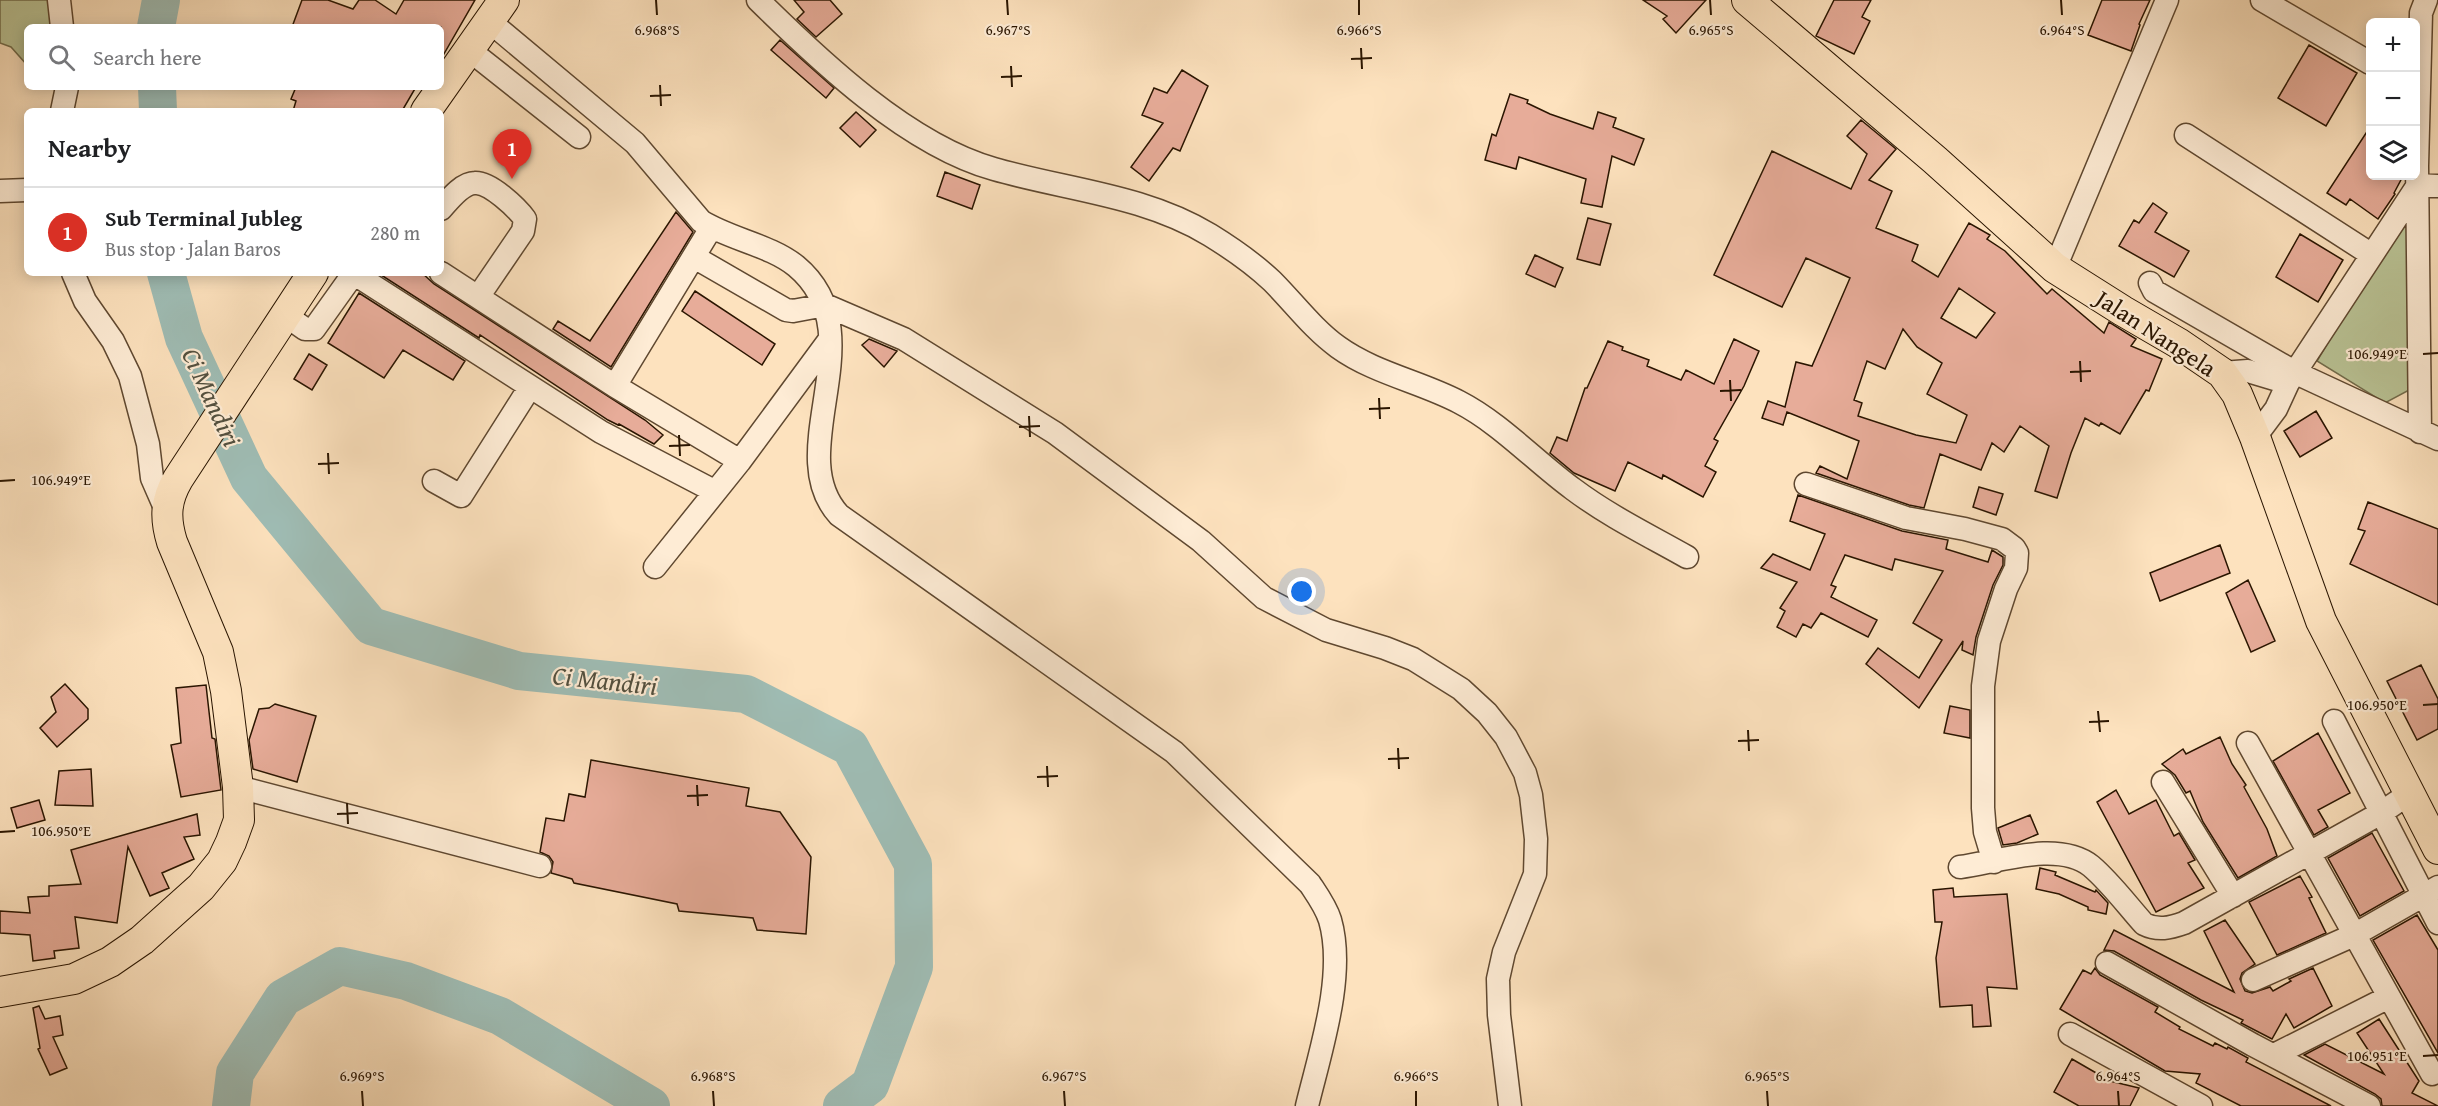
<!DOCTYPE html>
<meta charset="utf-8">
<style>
body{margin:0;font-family:"Gentium Book Plus",serif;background:#f2f2f2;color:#202124}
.controls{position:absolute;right:18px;top:18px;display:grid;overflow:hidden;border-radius:9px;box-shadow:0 3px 15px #0003}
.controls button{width:54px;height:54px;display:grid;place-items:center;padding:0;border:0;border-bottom:2px solid #e0e0e0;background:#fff;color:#202124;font:30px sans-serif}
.you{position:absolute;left:1302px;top:592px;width:21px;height:21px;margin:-15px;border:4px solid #fff;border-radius:50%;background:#1a73e8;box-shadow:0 0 0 9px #1a73e833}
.badge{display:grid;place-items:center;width:39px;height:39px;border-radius:50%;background:#d93025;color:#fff;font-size:20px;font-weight:700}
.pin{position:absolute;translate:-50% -50px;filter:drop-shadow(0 2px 3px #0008)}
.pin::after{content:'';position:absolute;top:32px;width:21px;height:18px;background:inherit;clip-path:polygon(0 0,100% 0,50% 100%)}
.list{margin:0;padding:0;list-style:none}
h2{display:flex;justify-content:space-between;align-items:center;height:78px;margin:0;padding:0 24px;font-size:26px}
h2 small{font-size:20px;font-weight:400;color:#757577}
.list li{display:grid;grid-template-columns:39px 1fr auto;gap:18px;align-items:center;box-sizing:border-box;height:90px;padding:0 24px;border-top:2px solid #e0e0e0}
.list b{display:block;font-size:22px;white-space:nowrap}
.list p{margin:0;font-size:20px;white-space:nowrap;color:#757577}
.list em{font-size:20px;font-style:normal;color:#757577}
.icon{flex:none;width:33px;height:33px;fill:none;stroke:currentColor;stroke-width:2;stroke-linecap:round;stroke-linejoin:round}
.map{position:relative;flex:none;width:2438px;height:1106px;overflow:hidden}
.search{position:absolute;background:#fff;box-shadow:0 3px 15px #0003;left:24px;top:24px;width:420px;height:66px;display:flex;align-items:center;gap:15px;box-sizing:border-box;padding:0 21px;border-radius:9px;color:#757577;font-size:22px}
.panel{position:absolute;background:#fff;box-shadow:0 3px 15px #0003;left:24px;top:108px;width:420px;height:168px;border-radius:9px}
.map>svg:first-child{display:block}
.green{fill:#bac496;stroke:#726c4b;stroke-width:1.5}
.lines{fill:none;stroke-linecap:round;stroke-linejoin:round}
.river{stroke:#9fbdb5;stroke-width:38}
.building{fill:#e7ac99;stroke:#2a1500;stroke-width:1.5;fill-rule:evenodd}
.minor-casing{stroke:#5f4830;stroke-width:25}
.major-casing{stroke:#2a1500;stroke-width:32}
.minor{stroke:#feecd5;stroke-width:22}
.major{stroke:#fde2be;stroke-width:30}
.ticks{fill:none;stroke:#2a1500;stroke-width:2}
.labels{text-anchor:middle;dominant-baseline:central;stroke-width:4.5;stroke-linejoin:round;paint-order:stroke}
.street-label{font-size:24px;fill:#2a1500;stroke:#feecd5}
.water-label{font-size:26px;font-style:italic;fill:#53503f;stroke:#feecd5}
.ticks-label{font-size:15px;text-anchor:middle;fill:#2a1500;stroke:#feecd5;stroke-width:4.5;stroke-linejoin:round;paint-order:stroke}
</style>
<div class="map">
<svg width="2438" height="1106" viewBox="0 0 2438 1106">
<rect width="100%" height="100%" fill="#fde2be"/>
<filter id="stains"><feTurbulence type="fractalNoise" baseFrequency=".00333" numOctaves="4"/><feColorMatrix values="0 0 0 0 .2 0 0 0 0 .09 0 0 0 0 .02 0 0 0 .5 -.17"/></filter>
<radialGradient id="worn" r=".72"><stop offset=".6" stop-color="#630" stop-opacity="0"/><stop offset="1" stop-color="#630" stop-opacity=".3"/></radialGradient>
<path class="green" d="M 0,0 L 54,0 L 57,27 L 27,27 L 27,65 L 11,47 L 0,43 Z
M 2405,214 L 2413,219 L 2411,389 L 2385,403 L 2317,361 Z"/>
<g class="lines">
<path class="river" d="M 156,27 L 161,0
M 157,87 L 158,111
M 166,273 L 184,338 L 249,478 L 371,626 L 519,671 L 746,694 L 850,747 L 913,864 L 914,967 L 870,1085 L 842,1106
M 231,1106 L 235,1073 L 283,998 L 340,966 L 406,981 L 500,1016 L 651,1106"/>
</g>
<path class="building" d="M 302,0 L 328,0 L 353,9 L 359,0 L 375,0 L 396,14 L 404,0 L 475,0 L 441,59 L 441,27 L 292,27 Z
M 794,0 L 830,0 L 842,14 L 816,37 L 797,19 L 804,12 Z
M 1643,0 L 1706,0 L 1676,33 L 1663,19 L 1667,16 Z
M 1834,0 L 1871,0 L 1862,17 L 1870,21 L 1854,54 L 1816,36 Z
M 2102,0 L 2150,0 L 2139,24 L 2140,25 L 2131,51 L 2088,35 Z
M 780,40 L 834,88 L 826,98 L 771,50 Z
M 2309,45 L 2357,73 L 2326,126 L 2278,98 Z
M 1182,70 L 1208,86 L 1180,151 L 1173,148 L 1149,181 L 1131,167 L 1163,123 L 1142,115 L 1154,88 L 1167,93 Z
M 296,87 L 416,87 L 402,111 L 293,111 L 296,101 L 291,99 Z
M 1510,94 L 1528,100 L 1527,103 L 1550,114 L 1593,129 L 1598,112 L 1616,118 L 1613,127 L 1644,139 L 1634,165 L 1612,156 L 1602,207 L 1581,203 L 1586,179 L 1519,157 L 1516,169 L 1485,160 L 1492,134 L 1496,136 Z
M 856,112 L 876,130 L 860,147 L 840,128 Z
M 1861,120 L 1896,149 L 1869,180 L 1892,191 L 1876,228 L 1918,245 L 1912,261 L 1938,277 L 1969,223 L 1990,235 L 1987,239 L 2005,251 L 2047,294 L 2052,289 L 2104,333 L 2109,322 L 2136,339 L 2131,346 L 2162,359 L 2149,391 L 2146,390 L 2120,434 L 2101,423 L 2099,426 L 2085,418 L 2071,453 L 2057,498 L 2035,491 L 2049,446 L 2020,426 L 2004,452 L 1992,443 L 1981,470 L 1940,454 L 1924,508 L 1909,505 L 1816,473 L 1820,466 L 1847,479 L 1859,441 L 1787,412 L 1783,425 L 1762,418 L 1768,401 L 1785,407 L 1796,362 L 1812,366 L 1850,278 L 1806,258 L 1782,307 L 1714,275 L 1772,151 L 1851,189 L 1867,154 L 1847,136 ZM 1959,288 L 1995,313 L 1976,338 L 1941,318 ZM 1903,329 L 1917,347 L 1942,363 L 1927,394 L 1967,415 L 1956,443 L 1916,435 L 1858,416 L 1862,403 L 1854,400 L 1867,361 L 1885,369 Z
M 2370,127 L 2370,176 L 2403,176 L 2394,193 L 2395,194 L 2378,219 L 2350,199 L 2346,205 L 2327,193 Z
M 945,172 L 980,185 L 972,209 L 937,196 Z
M 2153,203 L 2167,213 L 2155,232 L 2189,251 L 2174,277 L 2119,246 L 2134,220 L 2139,223 Z
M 676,212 L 693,232 L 611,367 L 553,329 L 558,321 L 590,341 Z
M 1588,218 L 1611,224 L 1600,265 L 1577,259 Z
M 2300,234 L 2343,260 L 2318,302 L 2276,277 Z
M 1535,255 L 1563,268 L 1555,287 L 1526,274 Z
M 378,273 L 422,273 L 434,284 L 645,420 L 663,435 L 654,444 L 619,424 L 618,425 L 608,420 L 480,335 L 479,338 Z
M 695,291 L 775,344 L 762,365 L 682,311 Z
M 359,293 L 465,361 L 453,380 L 403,350 L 384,378 L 328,343 Z
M 869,339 L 897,351 L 884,367 L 862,345 Z
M 1734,339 L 1759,351 L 1744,386 L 1714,439 L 1718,441 L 1705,466 L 1716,472 L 1703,497 L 1663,475 L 1662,479 L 1628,462 L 1615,491 L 1574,473 L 1550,453 L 1557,437 L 1567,441 L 1585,388 L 1587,388 L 1608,341 L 1623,347 L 1622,350 L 1649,360 L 1647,366 L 1681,380 L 1686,370 L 1714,384 Z
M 309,354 L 327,365 L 312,390 L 294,379 Z
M 2316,411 L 2332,438 L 2300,457 L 2284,431 Z
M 1979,487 L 2003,494 L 1996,515 L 1973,507 Z
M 1798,495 L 1902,531 L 1948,540 L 1946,549 L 1988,562 L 1992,550 L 2003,557 L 2003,565 L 1993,585 L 1976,637 L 1973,655 L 1962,650 L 1963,641 L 1919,708 L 1866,664 L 1878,648 L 1919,678 L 1942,640 L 1913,623 L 1943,571 L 1895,559 L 1892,570 L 1845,555 L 1831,585 L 1836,587 L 1831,597 L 1877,620 L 1868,637 L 1821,613 L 1811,628 L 1803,624 L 1796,637 L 1777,627 L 1785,611 L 1780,608 L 1797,582 L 1761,568 L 1773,554 L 1810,570 L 1825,534 L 1790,521 Z
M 2368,502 L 2438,529 L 2438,605 L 2350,564 L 2365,531 L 2358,529 Z
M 2220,545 L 2230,573 L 2160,601 L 2150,573 Z
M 2248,580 L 2275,641 L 2251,652 L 2226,593 Z
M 2421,665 L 2438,699 L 2438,729 L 2417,740 L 2387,681 Z
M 65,684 L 88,709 L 88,719 L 57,747 L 40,728 L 56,712 L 51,697 Z
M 206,685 L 212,738 L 215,739 L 221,790 L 181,797 L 171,745 L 181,743 L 176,688 Z
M 275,704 L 316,716 L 297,782 L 253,769 L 249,740 L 259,709 L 269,708 Z
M 1950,706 L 1970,710 L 1970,738 L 1944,733 Z
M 2318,733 L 2350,793 L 2318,810 L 2328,827 L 2314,835 L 2273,761 Z
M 2220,737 L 2232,764 L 2246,785 L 2244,787 L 2267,829 L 2277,856 L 2238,878 L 2203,822 L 2190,791 L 2186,793 L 2175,775 L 2162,764 L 2183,749 L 2186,754 Z
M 591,760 L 749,788 L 746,806 L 780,812 L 811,857 L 806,934 L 757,930 L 753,918 L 679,911 L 677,904 L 574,883 L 572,879 L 551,873 L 553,862 L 549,856 L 540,852 L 546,818 L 564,821 L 569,794 L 585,797 Z
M 91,769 L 93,806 L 55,805 L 59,771 Z
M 2116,790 L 2129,814 L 2156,800 L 2174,836 L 2179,833 L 2195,860 L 2188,863 L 2204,888 L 2156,912 L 2097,802 Z
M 39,800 L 45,820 L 17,828 L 11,808 Z
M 197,814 L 200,835 L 184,837 L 194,859 L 162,873 L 169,888 L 150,896 L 128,847 L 117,923 L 75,917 L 79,948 L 54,951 L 55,958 L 33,961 L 30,935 L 0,933 L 0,911 L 30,913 L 28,897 L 49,896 L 49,886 L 81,884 L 71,850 Z
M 2030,815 L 2038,834 L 2017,843 L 2003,845 L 1998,828 Z
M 2372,833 L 2404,891 L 2360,916 L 2328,858 Z
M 2040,868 L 2056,872 L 2055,875 L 2095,892 L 2096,890 L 2108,903 L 2106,914 L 2088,910 L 2088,907 L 2059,894 L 2036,889 Z
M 2300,876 L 2312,897 L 2309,898 L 2326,933 L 2277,955 L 2249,902 Z
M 1953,888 L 1954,897 L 2007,894 L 2017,989 L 1987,987 L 1991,1026 L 1973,1027 L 1972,1005 L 1940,1007 L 1936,958 L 1942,922 L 1935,922 L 1933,890 Z
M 2417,915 L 2438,950 L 2438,1053 L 2373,940 Z
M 2225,920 L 2255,964 L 2242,973 L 2240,979 L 2245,991 L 2252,993 L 2270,987 L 2273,991 L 2291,981 L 2289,979 L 2313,968 L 2332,1006 L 2294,1028 L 2286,1014 L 2272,1039 L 2241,1023 L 2243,1020 L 2201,1000 L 2114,951 L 2104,950 L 2114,930 L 2234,992 L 2204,931 Z
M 2095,968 L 2100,975 L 2158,1007 L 2155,1012 L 2180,1027 L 2179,1029 L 2213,1046 L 2215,1043 L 2227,1049 L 2228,1047 L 2248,1058 L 2246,1062 L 2331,1106 L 2241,1106 L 2196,1083 L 2200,1074 L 2165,1071 L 2060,1009 L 2083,970 L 2091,974 Z
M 39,1006 L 45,1019 L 60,1016 L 63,1035 L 53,1037 L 67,1068 L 50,1075 L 38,1049 L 40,1048 L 33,1008 Z
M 2379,1019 L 2419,1081 L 2412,1093 L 2438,1106 L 2382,1106 L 2381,1099 L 2375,1094 L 2304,1055 L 2325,1044 L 2384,1074 L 2357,1033 Z
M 2072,1059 L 2110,1081 L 2139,1088 L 2130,1106 L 2079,1106 L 2054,1092 Z"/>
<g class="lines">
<defs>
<path id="minor" d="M 59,0 L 62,27
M 758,0 C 820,61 908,145 994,169 C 1067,190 1144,195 1210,235 C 1231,248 1254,264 1272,281 C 1294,303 1313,329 1338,347 C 1374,373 1421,382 1459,402 C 1500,423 1536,462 1573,489 C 1609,516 1648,535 1687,557
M 2262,0 L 2370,63
M 489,21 L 635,143 L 701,221 C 729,239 770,245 796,266 C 878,334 780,451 839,515 L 1174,752 L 1310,884 C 1318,896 1326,907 1330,920 C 1346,975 1320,1052 1307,1106
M 468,49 L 579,137
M 62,111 L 67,87
M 2186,135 L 2372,255
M 0,191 L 27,190
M 441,209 C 449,200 462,183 475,183 C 490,182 517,208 525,219 L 523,231 L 478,297
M 694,257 L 786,310 L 793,311 L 825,305 L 904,339 L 1055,433 L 1201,541 L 1264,598 L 1326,630 L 1385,648 L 1413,659 L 1461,689 L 1487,713 L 1506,737 L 1525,773 L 1531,795 L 1536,839 L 1535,874 L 1504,952 L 1498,979 L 1499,1015 L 1510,1106
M 2055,268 L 2167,0
M 73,273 L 85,301 L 113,341 L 130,376 L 148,444 L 152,478 L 166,510
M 353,273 L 601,432 L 714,491
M 441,273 L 615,386 L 740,461
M 2150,283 L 2154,291 L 2296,373 L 2438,439
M 285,315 L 305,329 L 314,329 L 354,273
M 2222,373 L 2248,371 L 2288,383
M 615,386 L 711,228
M 2420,432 L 2417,166 L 2421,13 L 2426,0
M 2255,437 L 2276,409 L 2288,383 L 2418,185 L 2438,186
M 434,481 L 461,496 L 530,387
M 1806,484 L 1906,518 L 1965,529 L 2002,539 L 2014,548 L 2017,553 L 2016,568 L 2006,589 L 1989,641 L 1983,686 L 1983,808 L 1985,832 L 1994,862
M 655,567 L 740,461 L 830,339
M 2334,721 L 2438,923
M 2248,743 L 2432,1074
M 2163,782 L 2233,896
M 238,787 L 540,866
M 1960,867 C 1998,862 2058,840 2091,866 C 2110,882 2127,905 2144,924 C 2158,931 2170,928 2184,923 L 2381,813 L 2410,793
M 2107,963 L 2253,1045 L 2369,1106
M 2253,980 L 2354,935 L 2438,887
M 2070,1034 L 2201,1106
M 2274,1055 L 2389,997"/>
<path id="major" d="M 1747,0 L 1935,160 L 2055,268 L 2123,311 L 2178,343 L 2222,373 L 2237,394 L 2255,437 L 2321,621 L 2438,849
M 426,111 L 504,0
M 0,992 L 74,979 L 110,962 L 142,940 L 201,887 L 222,861 L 231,842 L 239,820 L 238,787 L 226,691 L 218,652 L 172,542 C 165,519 165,501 178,479 L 313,273"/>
</defs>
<use href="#minor" class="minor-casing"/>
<use href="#major" class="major-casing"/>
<use href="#minor" class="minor"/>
<use href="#major" class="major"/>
</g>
<path class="ticks" d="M 656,0 L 657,15M 1007,0 L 1008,15M 1359,0 L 1359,15M 1710,0 L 1711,15M 2061,0 L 2062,15M 1361,48 L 1362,69M 1351,59 L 1372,58M 1011,66 L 1012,87M 1001,77 L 1022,76M 660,85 L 661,106M 650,96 L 671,95M 2423,354 L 2438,353M 2080,361 L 2081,382M 2070,372 L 2091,371M 1730,380 L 1731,401M 1720,391 L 1741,390M 1379,398 L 1380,419M 1369,409 L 1390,408M 1029,416 L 1030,437M 1019,427 L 1040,426M 679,435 L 680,456M 669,446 L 690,445M 328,453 L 329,474M 318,464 L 339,463M 0,481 L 15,480M 2423,705 L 2438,704M 2098,711 L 2100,732M 2089,722 L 2109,721M 1748,730 L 1749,751M 1738,741 L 1759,740M 1398,748 L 1399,769M 1388,759 L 1409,758M 1047,766 L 1048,787M 1037,777 L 1058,776M 697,785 L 698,806M 687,796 L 708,795M 347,803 L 348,824M 337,814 L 358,813M 0,832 L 15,831M 2423,1056 L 2438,1055M 362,1091 L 363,1106M 713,1091 L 714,1106M 1064,1091 L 1065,1106M 1416,1091 L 1416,1106M 1767,1091 L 1768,1106M 2118,1091 L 2119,1106"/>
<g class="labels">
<g class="street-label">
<text transform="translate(2156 333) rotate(33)">Jalan Nangela</text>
</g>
<g class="water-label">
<text transform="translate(212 397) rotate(65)">Ci Mandiri</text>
<text transform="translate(605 680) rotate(6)">Ci Mandiri</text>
</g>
</g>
<g class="ticks-label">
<text x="657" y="35">6.968°S</text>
<text x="1008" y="35">6.967°S</text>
<text x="1359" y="35">6.966°S</text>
<text x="1711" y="35">6.965°S</text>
<text x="2062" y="35">6.964°S</text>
<text x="2377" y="359">106.949°E</text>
<text x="61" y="485">106.949°E</text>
<text x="2377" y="710">106.950°E</text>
<text x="61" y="836">106.950°E</text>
<text x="2377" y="1061">106.951°E</text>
<text x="362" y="1081">6.969°S</text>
<text x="713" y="1081">6.968°S</text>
<text x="1064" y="1081">6.967°S</text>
<text x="1416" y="1081">6.966°S</text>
<text x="1767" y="1081">6.965°S</text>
<text x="2118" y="1081">6.964°S</text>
</g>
<rect width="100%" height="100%" filter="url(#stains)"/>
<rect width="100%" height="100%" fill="url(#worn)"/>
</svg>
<div class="controls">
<button>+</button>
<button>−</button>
<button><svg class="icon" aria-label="layers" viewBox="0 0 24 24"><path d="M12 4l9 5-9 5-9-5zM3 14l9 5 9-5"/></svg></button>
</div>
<div class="you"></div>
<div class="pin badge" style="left:512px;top:179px">1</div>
<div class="search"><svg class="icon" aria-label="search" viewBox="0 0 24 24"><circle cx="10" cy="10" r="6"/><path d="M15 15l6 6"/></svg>Search here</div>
<section class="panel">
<h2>Nearby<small></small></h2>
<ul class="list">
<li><span class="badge">1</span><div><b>Sub Terminal Jubleg</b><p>Bus stop · Jalan Baros</p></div><em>280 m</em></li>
</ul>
</section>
</div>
